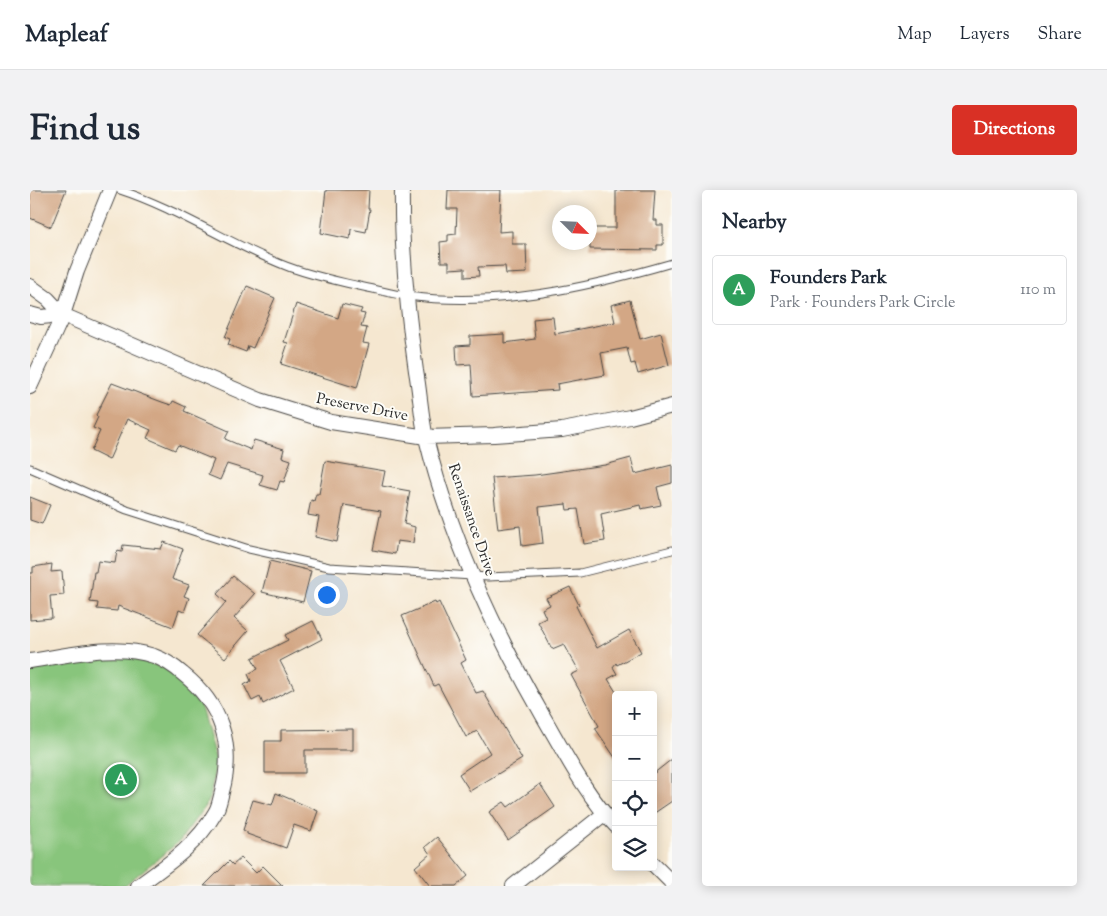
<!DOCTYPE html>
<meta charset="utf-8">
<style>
body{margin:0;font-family:"Sorts Mill Goudy",serif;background:#f2f2f3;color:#1f2937}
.controls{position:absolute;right:15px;bottom:15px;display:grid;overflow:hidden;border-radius:5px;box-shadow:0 2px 12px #0003}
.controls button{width:45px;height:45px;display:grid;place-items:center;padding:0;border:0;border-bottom:1px solid #e0e1e3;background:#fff;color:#1f2937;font:25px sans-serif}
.compass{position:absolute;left:522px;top:15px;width:45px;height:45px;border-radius:50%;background:#fff;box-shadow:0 2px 12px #0003;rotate:114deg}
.you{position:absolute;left:296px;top:404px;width:18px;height:18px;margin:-12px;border:4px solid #fff;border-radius:50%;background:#1a73e8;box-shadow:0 0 0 8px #1a73e833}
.badge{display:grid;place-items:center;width:32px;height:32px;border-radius:50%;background:#d93025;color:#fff;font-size:16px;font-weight:700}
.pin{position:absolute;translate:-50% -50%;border:2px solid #fff;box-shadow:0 1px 5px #0006}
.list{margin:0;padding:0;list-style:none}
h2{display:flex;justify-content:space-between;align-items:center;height:65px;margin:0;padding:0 20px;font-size:21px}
h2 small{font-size:16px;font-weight:400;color:#747a83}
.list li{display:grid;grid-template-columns:32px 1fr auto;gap:15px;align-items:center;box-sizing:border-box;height:70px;margin:0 10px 10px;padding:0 10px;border:1px solid #e0e1e3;border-radius:5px}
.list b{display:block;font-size:19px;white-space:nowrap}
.list p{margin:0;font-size:16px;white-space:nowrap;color:#747a83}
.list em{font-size:16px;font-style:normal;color:#747a83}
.icon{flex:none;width:28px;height:28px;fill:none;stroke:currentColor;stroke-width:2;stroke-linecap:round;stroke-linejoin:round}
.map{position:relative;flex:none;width:642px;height:696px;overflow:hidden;border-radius:5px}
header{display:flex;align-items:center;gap:30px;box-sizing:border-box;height:70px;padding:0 25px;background:#fff;border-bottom:1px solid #e0e1e3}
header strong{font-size:24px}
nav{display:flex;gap:28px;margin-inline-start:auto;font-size:18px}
.intro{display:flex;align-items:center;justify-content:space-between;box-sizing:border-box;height:120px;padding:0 30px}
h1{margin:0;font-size:35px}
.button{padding:12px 22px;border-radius:5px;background:#d93025;color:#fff;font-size:18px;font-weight:700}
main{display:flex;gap:30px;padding:0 30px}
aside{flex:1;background:#fff;border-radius:5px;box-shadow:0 2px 12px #0003}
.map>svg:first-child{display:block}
.green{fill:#88c57b;stroke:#5a7853}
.building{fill:#d3a785}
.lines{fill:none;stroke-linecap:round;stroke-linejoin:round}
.lane-casing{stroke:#494744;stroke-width:9}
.street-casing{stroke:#494744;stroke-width:16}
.lane{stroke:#fff;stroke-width:7}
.street{stroke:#fff;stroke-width:14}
.labels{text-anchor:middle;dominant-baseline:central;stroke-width:4;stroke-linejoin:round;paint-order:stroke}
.street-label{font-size:15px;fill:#2b2b2b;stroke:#fdfcf7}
</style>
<header>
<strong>Mapleaf</strong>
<nav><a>Map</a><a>Layers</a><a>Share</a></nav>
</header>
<div class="intro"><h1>Find us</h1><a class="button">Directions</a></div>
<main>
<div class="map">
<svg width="642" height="696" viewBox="0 0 642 696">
<rect width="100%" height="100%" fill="#fdfcf7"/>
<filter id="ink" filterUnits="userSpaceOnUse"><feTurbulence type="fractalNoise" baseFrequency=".02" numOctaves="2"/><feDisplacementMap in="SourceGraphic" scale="10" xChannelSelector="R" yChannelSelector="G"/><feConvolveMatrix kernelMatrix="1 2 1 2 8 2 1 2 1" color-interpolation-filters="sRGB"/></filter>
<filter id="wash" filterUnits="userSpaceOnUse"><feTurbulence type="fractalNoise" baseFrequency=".0096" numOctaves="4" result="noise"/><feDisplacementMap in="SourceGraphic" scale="20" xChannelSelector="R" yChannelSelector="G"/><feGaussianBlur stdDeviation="1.12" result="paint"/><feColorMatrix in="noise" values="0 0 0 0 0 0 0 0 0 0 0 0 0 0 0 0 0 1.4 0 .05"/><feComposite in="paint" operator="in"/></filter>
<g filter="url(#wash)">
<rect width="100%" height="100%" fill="#f5e7d0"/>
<path class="green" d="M 91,463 L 137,479 L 171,517 L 186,571 L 180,609 L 150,651 L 94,696 L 0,696 L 0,475 Z"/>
<g id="blocks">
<path class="building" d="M 0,0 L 36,0 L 21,37 L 0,28 Z
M 296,0 L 339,0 L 338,19 L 340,19 L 336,42 L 321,39 L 320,49 L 291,43 Z
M 418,0 L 471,0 L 469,42 L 482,41 L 482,54 L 496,54 L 497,83 L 476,84 L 475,76 L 448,77 L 449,86 L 435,87 L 435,78 L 419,79 L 419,72 L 411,72 L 410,52 L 418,51 L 418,45 L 426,44 L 427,19 L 417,19 Z
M 586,0 L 625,0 L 623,30 L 627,30 L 627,35 L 633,35 L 633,55 L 627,55 L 627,60 L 560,59 L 560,38 L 586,38 Z
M 217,96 L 245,108 L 223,158 L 218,156 L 216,162 L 198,155 L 200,149 L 195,147 Z
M 600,110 L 610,149 L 631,143 L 639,175 L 608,184 L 605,173 L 601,174 L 597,158 L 571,163 L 575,185 L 527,194 L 528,200 L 443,206 L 441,174 L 427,175 L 426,156 L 440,155 L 440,146 L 474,144 L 474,153 L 505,149 L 503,129 L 523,127 L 525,144 L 585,132 L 581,115 Z
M 266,114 L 308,128 L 312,114 L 332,119 L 330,123 L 335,124 L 331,137 L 337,138 L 333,153 L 339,154 L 327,198 L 251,174 L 258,153 L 254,152 Z
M 82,193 L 132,212 L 141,215 L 143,211 L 156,217 L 154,221 L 199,241 L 195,249 L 221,260 L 224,250 L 254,259 L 252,267 L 261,270 L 254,292 L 250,291 L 247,300 L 230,295 L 233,285 L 197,274 L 190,290 L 178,285 L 184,270 L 148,255 L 145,260 L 117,248 L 121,240 L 97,229 L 79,270 L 61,261 L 70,241 L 63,238 L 68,227 L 66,225 Z
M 601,268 L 605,284 L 642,275 L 642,293 L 627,297 L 631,315 L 611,319 L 610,315 L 571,324 L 575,351 L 554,354 L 548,319 L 537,320 L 536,314 L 509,317 L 513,353 L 492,356 L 490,336 L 468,339 L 462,288 L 505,285 L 575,275 Z
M 295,271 L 355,281 L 352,296 L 380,301 L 374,334 L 385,337 L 383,353 L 367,351 L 365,364 L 343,360 L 351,321 L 314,315 L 307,352 L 285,347 L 289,327 L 278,325 L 281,310 L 284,311 L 286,304 L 289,304 Z
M 0,307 L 20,315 L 12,334 L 0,330 Z
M 134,352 L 153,359 L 142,389 L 159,395 L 154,406 L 159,408 L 154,422 L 149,420 L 143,437 L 88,416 L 87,421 L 67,419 L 68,413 L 60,412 L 64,382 L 66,382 L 68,371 L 85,373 L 87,361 L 92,362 L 93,355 L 131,359 Z
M 240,371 L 281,381 L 273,412 L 232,402 Z
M 22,374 L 21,382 L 32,381 L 34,405 L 20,406 L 22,428 L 0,430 L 0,383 L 3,383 L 3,377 Z
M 203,386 L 225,404 L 204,428 L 218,441 L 195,468 L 167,445 L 196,412 L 187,404 Z
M 540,397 L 549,415 L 546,416 L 567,458 L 599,440 L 611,462 L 587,475 L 586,473 L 583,477 L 587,484 L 578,489 L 586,502 L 586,569 L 565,538 L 569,536 L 541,485 L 549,481 L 534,454 L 522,459 L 508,432 L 516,428 L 512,419 L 520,415 L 516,408 Z
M 405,412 L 406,414 L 409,412 L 436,470 L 431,473 L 446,503 L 453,501 L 492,569 L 440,601 L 429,584 L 460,563 L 447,541 L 436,547 L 408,494 L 404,496 L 372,426 Z
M 283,431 L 292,449 L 250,471 L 264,498 L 233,514 L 230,507 L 222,511 L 214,495 L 221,491 L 218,484 L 228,479 L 222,468 L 258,450 L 255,445 Z
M 323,539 L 323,560 L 275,560 L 275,583 L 235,583 L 235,551 L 251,551 L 251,540 Z
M 642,569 L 642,611 L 623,624 L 623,584 Z
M 510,594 L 525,617 L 478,650 L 459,622 L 474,612 L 478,617 Z
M 246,603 L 288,621 L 281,641 L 264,635 L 256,658 L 217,644 L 217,642 L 213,640 L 223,610 L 242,615 Z
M 407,647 L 438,686 L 426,696 L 400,696 L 385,677 L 400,664 L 395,657 Z
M 211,668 L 226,683 L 233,676 L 253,696 L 174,696 L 199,671 L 203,675 Z"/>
</g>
</g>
<g filter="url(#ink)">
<use href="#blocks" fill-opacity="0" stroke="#494744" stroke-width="1"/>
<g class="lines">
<defs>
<path id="lane" d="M 90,0 C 148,19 199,54 256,76 C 279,85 304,90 329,96 C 345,99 361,104 377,106 C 467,118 556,98 642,73
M 0,278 L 97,320 L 219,359 L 299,377 L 458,387 L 550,383 L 642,360"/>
<path id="street" d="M 372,0 C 371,62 377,119 386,181 C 390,203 391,226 396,248 C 420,346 463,439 513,526 C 534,562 557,607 586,636
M 0,96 L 18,109 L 33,125 L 230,210 L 301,232 L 396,247 L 464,245 L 532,240 L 600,227 L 642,216
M 0,124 L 11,127 L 33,125
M 0,197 L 33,125 L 47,81 L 80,0
M 0,471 C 40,465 84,453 124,466 C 135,470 145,477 153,484 C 191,514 205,555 192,602 C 190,609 189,617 185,623 C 167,655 137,675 108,696
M 623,674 L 642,693
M 483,696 L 574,624"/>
</defs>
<use href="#lane" class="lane-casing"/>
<use href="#street" class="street-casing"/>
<use href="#lane" class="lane"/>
<use href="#street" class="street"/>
</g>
</g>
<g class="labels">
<g class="street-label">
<text transform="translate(332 218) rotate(11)">Preserve Drive</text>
<text transform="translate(441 330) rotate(71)">Renaissance Drive</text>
</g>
</g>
</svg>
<div class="controls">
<button>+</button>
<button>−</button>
<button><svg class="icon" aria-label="locate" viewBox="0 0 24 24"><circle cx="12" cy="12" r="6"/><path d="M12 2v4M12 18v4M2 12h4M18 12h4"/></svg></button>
<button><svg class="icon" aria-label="layers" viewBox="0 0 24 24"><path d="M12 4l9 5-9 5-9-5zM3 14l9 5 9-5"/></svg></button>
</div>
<svg class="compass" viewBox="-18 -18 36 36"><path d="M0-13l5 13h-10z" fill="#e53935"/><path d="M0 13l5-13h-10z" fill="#747a83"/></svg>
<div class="you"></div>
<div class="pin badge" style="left:91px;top:590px;background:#2e9e5b">A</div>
</div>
<aside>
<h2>Nearby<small></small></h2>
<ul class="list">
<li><span class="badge" style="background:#2e9e5b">A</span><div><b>Founders Park</b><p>Park · Founders Park Circle</p></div><em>110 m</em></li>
</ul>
</aside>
</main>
